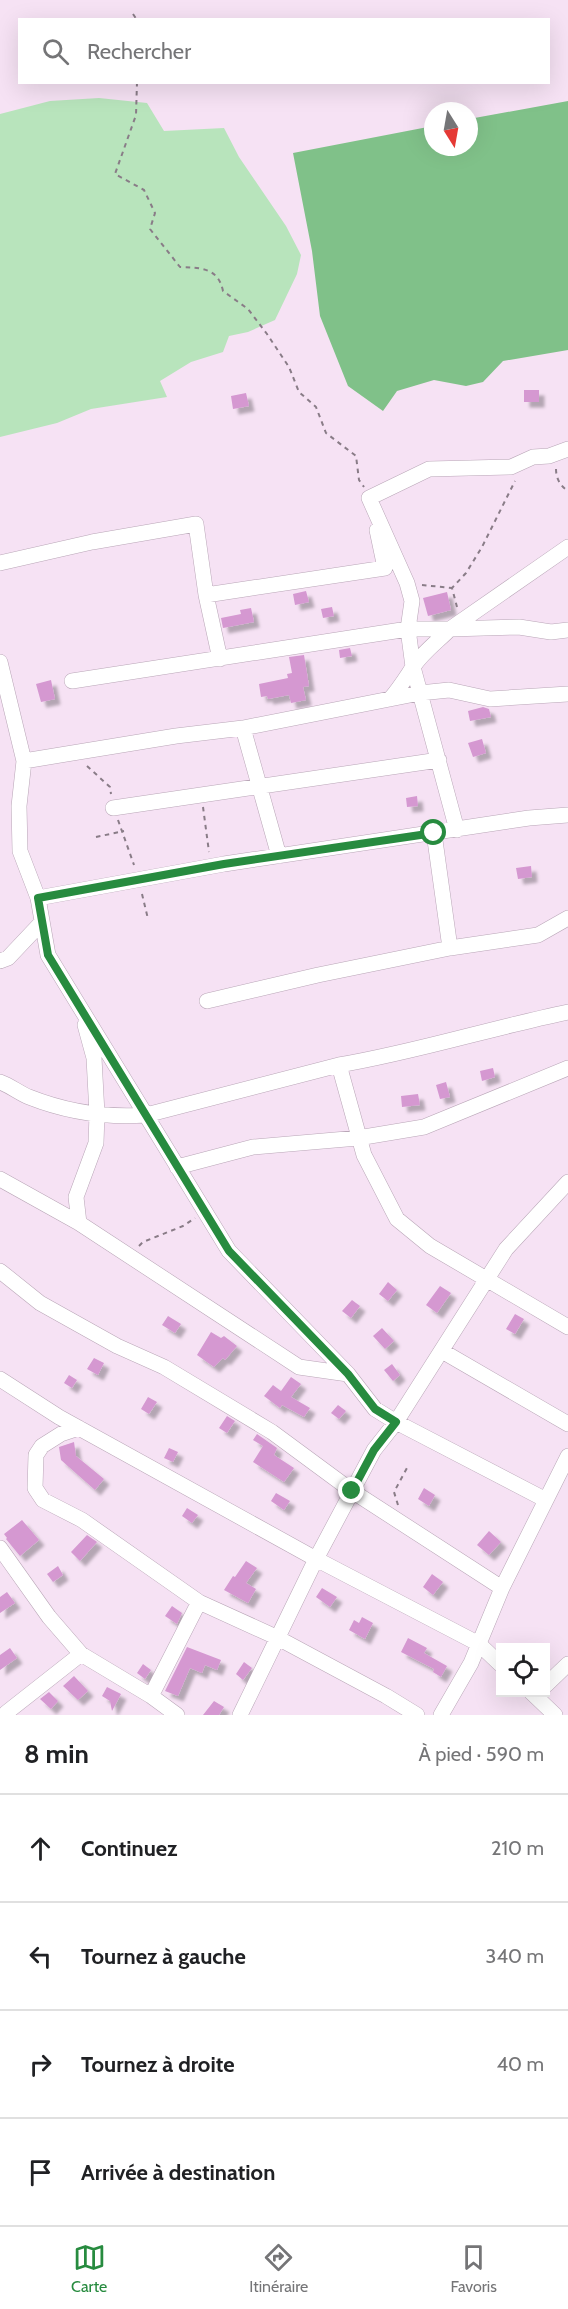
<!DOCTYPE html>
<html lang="fr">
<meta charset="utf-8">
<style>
body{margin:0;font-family:Cabin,sans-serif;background:#f2f2f2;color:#202124}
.controls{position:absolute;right:18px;bottom:18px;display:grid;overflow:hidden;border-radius:0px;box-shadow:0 6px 24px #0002}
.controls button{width:54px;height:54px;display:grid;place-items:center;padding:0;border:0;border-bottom:2px solid #e0e0e0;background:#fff;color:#202124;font:30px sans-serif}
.compass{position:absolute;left:424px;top:102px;width:54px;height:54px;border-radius:50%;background:#fff;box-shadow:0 6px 24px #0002;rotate:169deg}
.stop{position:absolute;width:18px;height:18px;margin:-14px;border:4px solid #278b3f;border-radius:50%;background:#fff}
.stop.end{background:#278b3f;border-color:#fff;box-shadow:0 2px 6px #0008}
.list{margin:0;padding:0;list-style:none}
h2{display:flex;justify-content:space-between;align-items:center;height:78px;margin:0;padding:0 24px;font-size:26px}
h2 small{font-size:20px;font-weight:400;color:#757577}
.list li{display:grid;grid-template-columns:39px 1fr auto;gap:18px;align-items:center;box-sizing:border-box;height:108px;padding:0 24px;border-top:2px solid #e0e0e0}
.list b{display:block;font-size:22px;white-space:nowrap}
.list em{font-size:20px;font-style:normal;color:#757577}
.icon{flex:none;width:33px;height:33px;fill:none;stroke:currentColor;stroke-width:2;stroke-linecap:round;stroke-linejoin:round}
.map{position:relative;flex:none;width:568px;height:1715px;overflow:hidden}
.search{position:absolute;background:#fff;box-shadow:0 6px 24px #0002;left:18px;right:18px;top:18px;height:66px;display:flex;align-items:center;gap:15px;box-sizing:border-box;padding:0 21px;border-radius:0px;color:#757577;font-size:22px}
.sheet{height:510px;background:#fff}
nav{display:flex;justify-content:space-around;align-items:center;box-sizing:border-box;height:84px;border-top:2px solid #e0e0e0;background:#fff;font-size:16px;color:#757577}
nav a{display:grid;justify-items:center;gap:3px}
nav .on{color:#278b3f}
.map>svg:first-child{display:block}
.green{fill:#b8e4bc}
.forest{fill:#80c189}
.building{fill:#d598d1;filter:url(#shadow)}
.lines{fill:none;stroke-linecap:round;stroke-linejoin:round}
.minor-casing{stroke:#b9a6b7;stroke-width:16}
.path{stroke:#897c87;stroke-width:2;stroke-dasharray:4.5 4.5;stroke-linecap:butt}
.minor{stroke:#fff;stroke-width:15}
.route{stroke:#278b3f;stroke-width:8}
</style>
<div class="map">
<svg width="568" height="1715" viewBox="0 0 568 1715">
<defs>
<filter id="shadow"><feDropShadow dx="5.5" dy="5.5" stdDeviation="1.5" flood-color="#0004"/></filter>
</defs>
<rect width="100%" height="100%" fill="#f6e2f4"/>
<path class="green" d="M 99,98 L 147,103 L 164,131 L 224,128 L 239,157 L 286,226 L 301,255 L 297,274 L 275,320 L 248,332 L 229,336 L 223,352 L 191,362 L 160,381 L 167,397 L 91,409 L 57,423 L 0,437 L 0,114 L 50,101 Z"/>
<path class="forest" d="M 568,101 L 568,350 L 503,361 L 483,382 L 466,386 L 434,380 L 397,391 L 383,411 L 348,386 L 320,316 L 312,251 L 293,153 L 433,126 L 433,147 L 469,147 L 469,119 Z"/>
<path class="building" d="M 524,390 L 539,390 L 539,402 L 524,402 Z
M 246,393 L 249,406 L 233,409 L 231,396 Z
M 306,591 L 309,602 L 295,605 L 293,594 Z
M 447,592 L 451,610 L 428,616 L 423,598 Z
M 332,607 L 334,616 L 323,618 L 321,609 Z
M 251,608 L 254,622 L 223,628 L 221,618 L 241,614 L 240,610 Z
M 350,648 L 352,656 L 340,658 L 339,650 Z
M 304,655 L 309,686 L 303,687 L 306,700 L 291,703 L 289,695 L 268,699 L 267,696 L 261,697 L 259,684 L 288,678 L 287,674 L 292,673 L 289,657 Z
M 51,680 L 55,699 L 41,702 L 36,684 Z
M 483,707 L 489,709 L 491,717 L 470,721 L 468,711 Z
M 482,739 L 486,753 L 473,757 L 468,743 Z
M 417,796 L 418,806 L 407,807 L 406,798 Z
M 531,866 L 532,877 L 518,879 L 516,868 Z
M 493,1068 L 495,1077 L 482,1081 L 480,1071 Z
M 446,1082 L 450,1097 L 440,1099 L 436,1085 Z
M 418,1094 L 420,1105 L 402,1107 L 401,1096 Z
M 388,1282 L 397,1290 L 388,1301 L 379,1294 Z
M 440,1286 L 451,1293 L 437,1313 L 426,1305 Z
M 352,1300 L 360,1306 L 351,1318 L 342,1311 Z
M 515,1314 L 524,1319 L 515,1334 L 506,1329 Z
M 168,1316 L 181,1324 L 175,1333 L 162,1325 Z
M 382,1328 L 394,1341 L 385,1349 L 373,1336 Z
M 211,1332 L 221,1338 L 224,1336 L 237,1346 L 225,1360 L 223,1358 L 214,1367 L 197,1355 Z
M 94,1358 L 104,1363 L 98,1375 L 87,1369 Z
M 392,1364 L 400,1375 L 393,1381 L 384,1370 Z
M 69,1375 L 77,1380 L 72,1388 L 64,1383 Z
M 291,1377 L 301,1384 L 291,1397 L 310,1408 L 304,1417 L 282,1405 L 280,1408 L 264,1396 L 273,1385 L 281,1391 Z
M 148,1397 L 157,1402 L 149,1414 L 141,1409 Z
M 338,1405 L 346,1411 L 339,1419 L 331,1413 Z
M 227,1416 L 235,1421 L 227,1433 L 219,1428 Z
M 257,1434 L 277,1448 L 274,1455 L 294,1468 L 284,1482 L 253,1462 L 263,1446 L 253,1440 Z
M 74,1442 L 76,1456 L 104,1479 L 95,1490 L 61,1460 L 59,1447 Z
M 169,1448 L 178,1452 L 173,1462 L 164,1458 Z
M 424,1488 L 435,1495 L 429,1506 L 418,1499 Z
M 276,1493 L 290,1501 L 284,1510 L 271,1501 Z
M 187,1508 L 198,1515 L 192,1523 L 182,1516 Z
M 22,1520 L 39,1540 L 20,1556 L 6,1539 L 7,1538 L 4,1534 Z
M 489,1531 L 501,1542 L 489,1555 L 477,1545 Z
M 87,1535 L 97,1542 L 80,1561 L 71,1552 Z
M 246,1561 L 257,1568 L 246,1583 L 256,1589 L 248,1603 L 224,1590 L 233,1576 L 235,1577 Z
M 58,1566 L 63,1575 L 53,1582 L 47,1574 Z
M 432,1574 L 443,1582 L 433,1595 L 423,1587 Z
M 322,1588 L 337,1597 L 330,1607 L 316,1597 Z
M 7,1592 L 15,1603 L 0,1613 L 0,1597 Z
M 172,1606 L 182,1613 L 177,1624 L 165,1616 Z
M 362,1617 L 373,1623 L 365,1639 L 349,1630 L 354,1620 L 359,1623 Z
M 408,1638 L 427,1648 L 424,1653 L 447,1666 L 441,1677 L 433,1672 L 434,1669 L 401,1652 Z
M 187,1647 L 221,1660 L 217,1670 L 205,1665 L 202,1673 L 190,1668 L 178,1696 L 165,1691 Z
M 10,1648 L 17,1658 L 0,1670 L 0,1655 Z
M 244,1662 L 252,1668 L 243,1680 L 236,1674 Z
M 143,1664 L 151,1670 L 145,1679 L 137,1673 Z
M 74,1676 L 88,1691 L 78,1700 L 63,1686 Z
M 107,1687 L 121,1694 L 112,1711 L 110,1701 L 102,1696 Z
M 49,1692 L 58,1701 L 51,1709 L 40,1699 Z
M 214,1701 L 224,1707 L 219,1715 L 203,1715 Z"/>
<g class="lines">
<defs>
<path id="minor" d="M 369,498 L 407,583 L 412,601 L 408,629 L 413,667 L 457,830
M 369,498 L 429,469 L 511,467 L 533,457 L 549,456 L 568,449
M 0,563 L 92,542 L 196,524 L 206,595 L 220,659
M 206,595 L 385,568 L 377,530
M 0,662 L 24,761 L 19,806 L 20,851 L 38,898 L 48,955 L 229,1251 L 348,1374 L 375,1409 L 396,1422 L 546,1500
M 72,681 L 408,629 L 450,629 L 568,547
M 390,699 C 399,689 405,679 413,667 C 422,653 437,642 450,629 L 519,627 L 551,632 L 568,630
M 243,728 L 279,856
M 24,761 L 176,736 L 243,728 L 420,693 L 449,690 L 490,699 L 568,694
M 113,808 L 439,760
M 434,833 L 450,948
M 38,898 L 224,864 L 529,818 L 568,815
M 0,961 L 8,958 L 42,922
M 207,1001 L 318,975 L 450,948 L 538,935 L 568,918
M 339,1065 L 364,1155 L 397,1219 L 430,1246 L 568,1327
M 0,1082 C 11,1086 19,1093 29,1097 C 67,1112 105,1118 146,1115 L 339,1065 C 416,1052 491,1028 568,1012
M 177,1167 L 253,1147 L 358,1138 L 424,1127 L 568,1068
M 0,1179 L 79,1223 L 299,1367 L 348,1374
M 79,1223 L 76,1197 L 96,1143 L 97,1114 L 94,1058 L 85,1025
M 0,1271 L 40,1303 L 117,1346 L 164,1367 L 272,1432 L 352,1491 L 502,1588
M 442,1351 L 568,1424
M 0,1379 L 59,1417 L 316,1559 L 479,1644 L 500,1664
M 79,1428 L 61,1434 L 42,1446 L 36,1455 L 35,1488 L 43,1500 L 82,1520 L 199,1602 L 276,1637 L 386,1696 L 417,1715
M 0,1548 L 49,1617 L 81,1654 L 151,1696 L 177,1715
M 546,1685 L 568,1664
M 531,1692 L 555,1715
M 151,1696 L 199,1602
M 6,1713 L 81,1654
M 240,1715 L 316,1559 L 374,1450 L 396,1422 L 506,1249 L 568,1182
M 441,1715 L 471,1663 L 502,1588 L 568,1456"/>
</defs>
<use href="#minor" class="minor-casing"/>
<path class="path" d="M 133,14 L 137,20
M 137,82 L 136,115 L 115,174 L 144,190 L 155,213 L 150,229 L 180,267 C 200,268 218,267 223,291 L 248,309 L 267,334 L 289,367 L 299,392 L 316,407 L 326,433 L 356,456 L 359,480 L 364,487
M 556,469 C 556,478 560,486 568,491
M 422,585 L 452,588
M 457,607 L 452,588 L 466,573 L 482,547 L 515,481
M 87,766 L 110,787 L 111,794
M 203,807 L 209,852
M 118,820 L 134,865
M 96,837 L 124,831
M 142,894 L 148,919
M 139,1246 L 143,1242 L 183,1226 L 195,1218
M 398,1505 L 394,1492 L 407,1468"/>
<use href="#minor" class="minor"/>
</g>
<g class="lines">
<path class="route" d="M 352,1491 L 374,1450 L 396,1422 L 375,1409 L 348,1374 L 229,1251 L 48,955 L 38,898 L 224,864 L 434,833"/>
</g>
</svg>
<div class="controls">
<button><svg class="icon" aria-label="locate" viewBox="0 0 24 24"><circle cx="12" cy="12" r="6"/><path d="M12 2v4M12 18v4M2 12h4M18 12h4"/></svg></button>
</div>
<svg class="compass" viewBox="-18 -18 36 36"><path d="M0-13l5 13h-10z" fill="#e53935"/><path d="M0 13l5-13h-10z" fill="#757577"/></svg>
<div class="stop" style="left:434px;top:833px"></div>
<div class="stop end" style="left:352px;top:1491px"></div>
<div class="search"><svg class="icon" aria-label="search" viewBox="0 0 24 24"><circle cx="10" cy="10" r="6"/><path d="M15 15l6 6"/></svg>Rechercher</div>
</div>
<section class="sheet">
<h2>8 min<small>À pied · 590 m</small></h2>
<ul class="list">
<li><svg class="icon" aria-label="ahead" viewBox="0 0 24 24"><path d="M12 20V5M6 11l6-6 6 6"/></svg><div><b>Continuez</b></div><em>210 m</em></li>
<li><svg class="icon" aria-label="left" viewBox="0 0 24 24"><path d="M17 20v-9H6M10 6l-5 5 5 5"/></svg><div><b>Tournez à gauche</b></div><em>340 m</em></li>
<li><svg class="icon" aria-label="right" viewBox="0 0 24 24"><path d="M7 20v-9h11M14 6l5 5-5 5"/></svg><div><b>Tournez à droite</b></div><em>40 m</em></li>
<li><svg class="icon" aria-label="arrive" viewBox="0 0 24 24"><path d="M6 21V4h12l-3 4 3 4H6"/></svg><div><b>Arrivée à destination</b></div></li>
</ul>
</section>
<nav>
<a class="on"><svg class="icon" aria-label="map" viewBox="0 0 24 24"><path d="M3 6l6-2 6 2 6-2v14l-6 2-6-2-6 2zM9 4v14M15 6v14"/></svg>Carte</a>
<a><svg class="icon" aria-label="directions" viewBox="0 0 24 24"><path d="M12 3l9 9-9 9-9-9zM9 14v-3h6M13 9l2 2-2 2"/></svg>Itinéraire</a>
<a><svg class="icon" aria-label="saved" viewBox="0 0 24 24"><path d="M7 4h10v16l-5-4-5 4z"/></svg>Favoris</a>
</nav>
